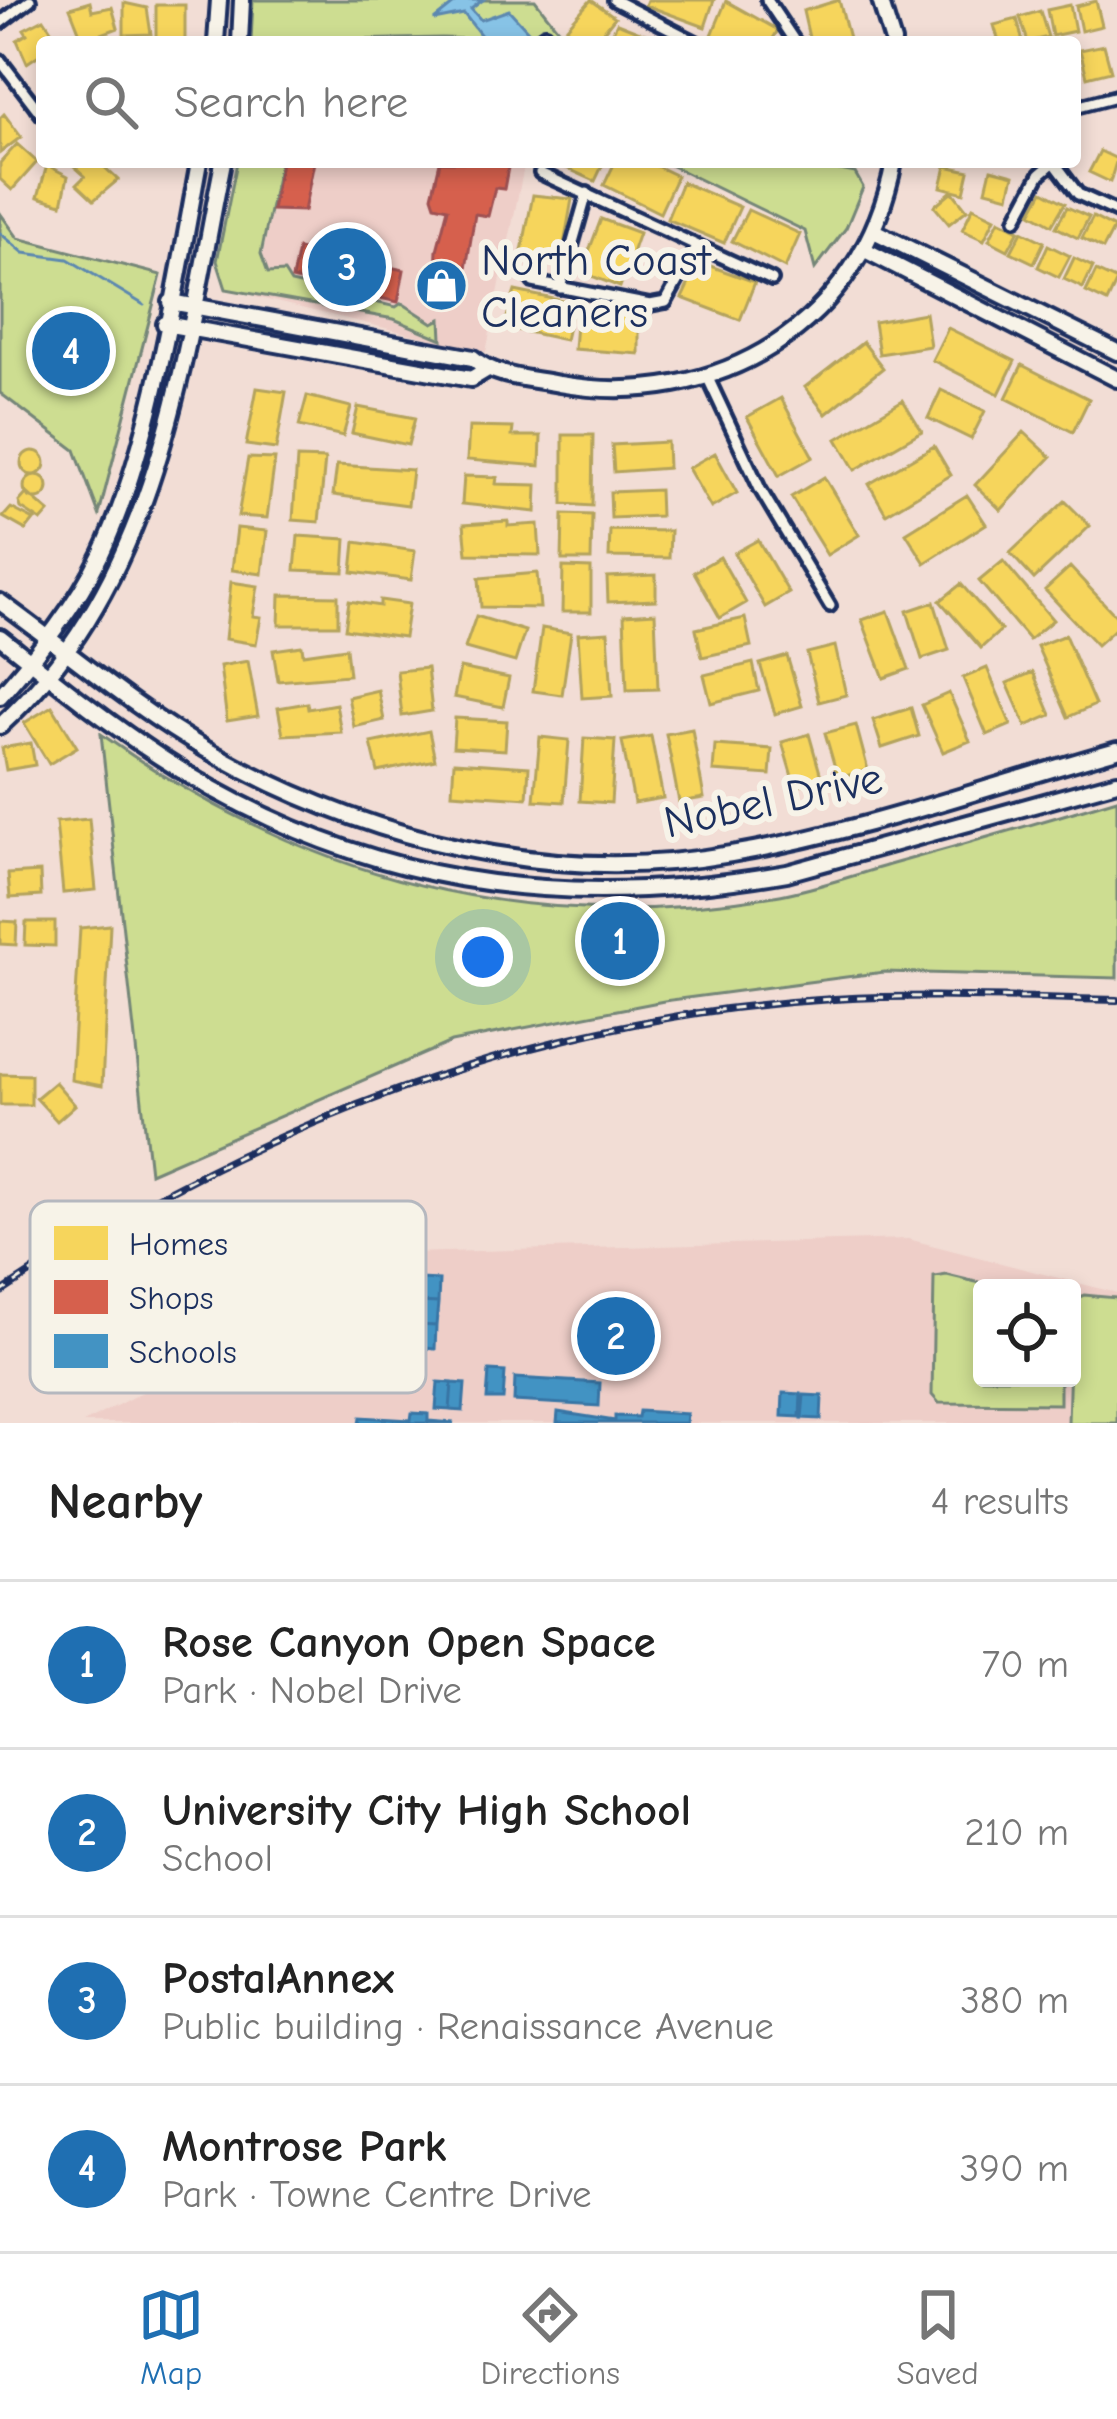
<!DOCTYPE html>
<meta charset="utf-8">
<style>
body{margin:0;font-family:"Comic Neue",sans-serif;background:#f2f2f2;color:#222}
.controls{position:absolute;right:36px;bottom:36px;display:grid;overflow:hidden;border-radius:12px;box-shadow:0 6px 18px #0003}
.controls button{width:108px;height:108px;display:grid;place-items:center;padding:0;border:0;border-bottom:3px solid #e0e0e0;background:#fff;color:#222;font:60px sans-serif}
.you{position:absolute;left:483px;top:957px;width:42px;height:42px;margin:-30px;border:9px solid #fff;border-radius:50%;background:#1a73e8;box-shadow:0 0 0 18px #1a73e833}
.badge{display:grid;place-items:center;width:78px;height:78px;border-radius:50%;background:#1f6fb2;color:#fff;font-size:39px;font-weight:700}
.pin{position:absolute;translate:-50% -50%;border:6px solid #fff;box-shadow:0 3px 12px #0006}
.list{margin:0;padding:0;list-style:none}
h2{display:flex;justify-content:space-between;align-items:center;height:156px;margin:0;padding:0 48px;font-size:51px}
h2 small{font-size:39px;font-weight:400;color:#767676}
.list li{display:grid;grid-template-columns:78px 1fr auto;gap:36px;align-items:center;box-sizing:border-box;height:168px;padding:0 48px;border-top:3px solid #e0e0e0}
.list b{display:block;font-size:45px;white-space:nowrap}
.list p{margin:0;font-size:39px;white-space:nowrap;color:#767676}
.list em{font-size:39px;font-style:normal;color:#767676}
.icon{flex:none;width:66px;height:66px;fill:none;stroke:currentColor;stroke-width:2;stroke-linecap:round;stroke-linejoin:round}
.map{position:relative;flex:none;width:1117px;height:1423px;overflow:hidden}
.search{position:absolute;background:#fff;box-shadow:0 6px 18px #0003;left:36px;right:36px;top:36px;height:132px;display:flex;align-items:center;gap:30px;box-sizing:border-box;padding:0 42px;border-radius:12px;color:#767676;font-size:45px}
.sheet{height:828px;background:#fff}
nav{display:flex;justify-content:space-around;align-items:center;box-sizing:border-box;height:168px;border-top:3px solid #e0e0e0;background:#fff;font-size:33px;color:#767676}
nav a{display:grid;justify-items:center;gap:6px}
nav .on{color:#1f6fb2}
.map>svg:first-child{display:block}
.built{fill:#eecec8;fill-rule:evenodd}
.green{fill:#cddd91;stroke:#748678;stroke-width:3}
.water{fill:#87c3e6;stroke:#5c88b0;stroke-width:3}
.homes{fill:#f6d55c;stroke:#b4a35d;stroke-width:3}
.shops{fill:#d6604d;stroke:#9e5152;stroke-width:3}
.schools{fill:#4393c3;stroke:#3775a5;stroke-width:3}
.lines{fill:none;stroke-linecap:round;stroke-linejoin:round}
.stream{stroke:#5c88b0;stroke-width:3}
.street-casing{stroke:#1b2f5e;stroke-width:18}
.secondary-casing{stroke:#1b2f5e;stroke-width:22}
.street{stroke:#f7f3e8;stroke-width:9}
.secondary{stroke:#f7f3e8;stroke-width:14}
.rail-casing{stroke:#1b2f5e;stroke-width:8}
.rail{stroke:#f7f3e8;stroke-width:3;stroke-dasharray:9;stroke-linecap:butt}
.labels{text-anchor:middle;dominant-baseline:central;stroke-width:12;stroke-linejoin:round;paint-order:stroke}
.poi-label{font-size:45px;fill:#1b2f5e;stroke:#f7f3e8;text-anchor:start}
.street-label{font-size:45px;fill:#1b2f5e;stroke:#f7f3e8}
.key{fill:#f7f3e8;stroke:#b5b8bf;stroke-width:3}
.key-label{font-size:33px;fill:#1b2f5e}
</style>
<div class="map">
<svg width="1117" height="1423" viewBox="0 0 1117 1423">
<rect width="100%" height="100%" fill="#f2ddd5"/>
<filter id="ink" filterUnits="userSpaceOnUse"><feTurbulence type="fractalNoise" baseFrequency=".00833" numOctaves="2"/><feDisplacementMap in="SourceGraphic" scale="24" xChannelSelector="R" yChannelSelector="G"/><feConvolveMatrix kernelMatrix="1 2 1 2 8 2 1 2 1" color-interpolation-filters="sRGB"/></filter>
<g filter="url(#ink)">
<path class="built" d="M 280,162 L 525,162 L 486,352 L 255,297 Z
M 908,1239 L 1117,1293 L 1117,1423 L 83,1423 L 409,1253 ZM 982,1288 L 1072,1288 L 1072,1378 L 982,1378 Z"/>
<path class="green" d="M 253,0 L 535,0 L 568,42 L 442,38 L 251,42 Z
M 237,162 L 280,162 L 261,254 L 268,273 L 284,272 L 291,283 L 396,307 L 402,303 L 433,323 L 441,319 L 442,339 L 394,319 L 226,289 L 217,261 Z
M 664,162 L 801,162 L 855,173 L 863,187 L 846,228 L 815,269 L 805,231 Z
M 0,213 L 18,238 L 161,275 L 99,514 L 75,450 L 0,393 Z
M 101,734 C 306,880 524,937 774,896 C 812,890 851,876 889,865 C 965,844 1041,822 1117,799 L 1117,978 L 884,972 L 664,1001 L 451,1042 L 150,1173 Z
M 947,1275 L 1001,1288 L 982,1288 L 982,1378 L 1060,1378 L 1060,1404 L 939,1403 L 932,1395 L 934,1277 Z
M 1084,1295 L 1117,1298 L 1117,1423 L 1068,1423 L 1072,1300 Z"/>
<path class="water" d="M 459,0 L 483,0 L 471,9 L 481,20 L 509,10 L 538,42 L 486,42 L 464,14 L 434,20 Z"/>
<path class="homes" d="M 591,0 L 615,17 L 595,42 L 581,42 L 565,29 Z
M 647,0 L 714,0 L 705,27 L 645,5 Z
M 839,0 L 850,42 L 810,42 L 803,11 Z
M 726,1 L 778,30 L 771,42 L 725,42 L 712,35 Z
M 1096,1 L 1102,26 L 1081,31 L 1076,6 Z
M 90,2 L 92,11 L 112,7 L 118,28 L 83,41 L 70,8 Z
M 124,3 L 147,8 L 151,34 L 124,35 Z
M 156,5 L 185,5 L 185,42 L 156,42 Z
M 1070,5 L 1075,31 L 1052,36 L 1047,10 Z
M 1040,11 L 1048,37 L 1028,42 L 1020,17 Z
M 44,19 L 57,39 L 42,42 L 42,53 L 27,63 L 17,40 L 27,34 L 24,29 Z
M 1017,19 L 1023,42 L 999,42 L 994,25 Z
M 617,23 L 665,42 L 608,42 Z
M 1104,45 L 1111,71 L 1087,77 L 1080,50 Z
M 4,114 L 21,137 L 0,153 L 0,118 Z
M 17,144 L 37,162 L 12,190 L 0,179 L 0,163 Z
M 1100,151 L 1117,159 L 1110,182 L 1089,172 Z
M 80,162 L 99,162 L 118,180 L 94,200 L 77,184 L 85,176 L 75,167 Z
M 553,162 L 604,162 L 595,181 Z
M 615,162 L 648,162 L 677,176 L 660,213 L 604,185 Z
M 47,165 L 68,176 L 62,204 L 38,197 Z
M 946,166 L 969,171 L 964,193 L 941,187 Z
M 991,169 L 1014,175 L 1009,196 L 986,190 Z
M 682,182 L 740,207 L 724,243 L 667,219 Z
M 952,191 L 967,210 L 949,224 L 934,206 Z
M 1043,191 L 1065,203 L 1052,225 L 1031,213 Z
M 533,195 L 572,199 L 561,262 L 521,256 Z
M 973,207 L 995,218 L 984,240 L 962,230 Z
M 1067,207 L 1089,217 L 1078,238 L 1056,227 Z
M 748,210 L 800,234 L 785,268 L 732,241 Z
M 1093,217 L 1114,228 L 1103,249 L 1082,238 Z
M 601,219 L 639,233 L 620,287 L 581,272 Z
M 999,220 L 1019,230 L 1008,250 L 989,240 Z
M 1022,231 L 1044,242 L 1034,263 L 1011,252 Z
M 1048,245 L 1070,256 L 1059,277 L 1038,267 Z
M 1074,258 L 1093,267 L 1083,288 L 1064,279 Z
M 699,262 L 755,282 L 740,320 L 682,298 Z
M 1096,271 L 1117,281 L 1107,302 L 1086,292 Z
M 515,291 L 573,303 L 565,340 L 504,327 Z
M 577,311 L 639,313 L 639,354 L 574,349 Z
M 925,313 L 930,346 L 879,354 L 874,322 Z
M 948,328 L 1015,361 L 999,394 L 932,360 Z
M 863,342 L 883,368 L 826,414 L 805,387 Z
M 1022,365 L 1089,399 L 1073,432 L 1006,398 Z
M 257,388 L 286,392 L 276,449 L 246,445 Z
M 941,390 L 985,411 L 971,439 L 928,418 Z
M 307,396 L 351,407 L 343,436 L 299,426 Z
M 781,398 L 813,457 L 779,476 L 747,417 Z
M 903,400 L 922,431 L 855,470 L 837,439 Z
M 358,407 L 415,418 L 408,445 L 352,433 Z
M 469,427 L 513,428 L 512,436 L 541,436 L 540,466 L 467,460 Z
M 1024,432 L 1051,457 L 1001,510 L 975,485 Z
M 563,435 L 593,435 L 592,506 L 563,504 Z
M 667,442 L 668,468 L 614,472 L 612,445 Z
M 934,446 L 951,475 L 886,514 L 869,484 Z
M21 463a12 12 0 1 1 24 0a12 12 0 1 1-24 0Z
M 715,453 L 737,493 L 711,508 L 688,468 Z
M 248,458 L 275,459 L 267,518 L 238,516 Z
M 297,458 L 325,459 L 319,522 L 293,520 Z
M 337,465 L 412,470 L 408,505 L 333,495 Z
M24 487a12 12 0 1 1 24 0a12 12 0 1 1-24 0Z
M 464,476 L 497,477 L 496,484 L 537,485 L 536,512 L 462,504 Z
M 824,477 L 859,535 L 827,555 L 791,497 Z
M 659,490 L 660,516 L 611,518 L 610,492 Z
M 27,493 L 49,512 L 41,521 L 21,508 L 19,502 Z
M 967,495 L 986,524 L 925,563 L 906,533 Z
M 1065,501 L 1090,526 L 1034,579 L 1010,553 Z
M 11,508 L 34,520 L 26,530 L 3,517 Z
M 563,514 L 592,515 L 591,560 L 562,560 Z
M 508,521 L 508,526 L 538,524 L 540,555 L 467,554 L 464,524 Z
M 237,528 L 267,531 L 262,574 L 232,570 Z
M 610,530 L 670,531 L 669,558 L 609,557 Z
M 298,536 L 346,539 L 344,572 L 295,570 Z
M 758,540 L 789,593 L 765,607 L 734,553 Z
M 355,542 L 415,551 L 411,580 L 352,572 Z
M 720,557 L 746,603 L 720,618 L 694,572 Z
M 1003,561 L 1053,620 L 1029,640 L 979,581 Z
M 563,567 L 591,568 L 591,612 L 562,612 Z
M 1070,567 L 1117,617 L 1117,627 L 1097,645 L 1045,590 Z
M 537,573 L 540,608 L 481,607 L 479,578 Z
M 656,575 L 656,600 L 608,602 L 607,577 Z
M 231,582 L 258,586 L 253,616 L 261,617 L 256,644 L 225,639 Z
M 961,584 L 1001,630 L 981,648 L 940,601 Z
M 280,595 L 338,596 L 338,625 L 279,625 Z
M 380,600 L 409,604 L 404,637 L 345,629 L 349,601 L 380,606 Z
M 934,602 L 949,650 L 922,659 L 907,611 Z
M 888,611 L 909,669 L 884,678 L 862,620 Z
M 655,613 L 658,689 L 627,690 L 624,615 Z
M 476,616 L 525,631 L 515,662 L 465,648 Z
M 745,618 L 751,646 L 702,657 L 696,629 Z
M 542,628 L 571,633 L 562,695 L 533,691 Z
M 608,632 L 612,696 L 582,698 L 578,634 Z
M 1065,635 L 1095,705 L 1068,717 L 1037,646 Z
M 302,646 L 303,654 L 346,648 L 349,675 L 278,681 L 273,650 Z
M 835,646 L 846,695 L 819,702 L 807,653 Z
M 787,656 L 802,706 L 775,714 L 760,664 Z
M 248,661 L 258,716 L 227,721 L 220,666 Z
M 753,663 L 759,691 L 711,703 L 704,675 Z
M 427,668 L 432,711 L 402,716 L 397,671 Z
M 460,668 L 509,678 L 503,707 L 454,697 Z
M 987,668 L 1011,725 L 987,735 L 963,678 Z
M 1033,672 L 1051,715 L 1026,726 L 1007,683 Z
M 378,690 L 384,720 L 354,727 L 348,697 Z
M 949,693 L 970,741 L 943,752 L 922,705 Z
M 307,703 L 308,709 L 336,704 L 341,732 L 283,735 L 278,708 Z
M 52,706 L 77,747 L 49,764 L 24,723 Z
M 911,708 L 919,736 L 882,748 L 873,720 Z
M 455,718 L 507,721 L 505,750 L 453,747 Z
M 856,725 L 868,770 L 838,778 L 825,733 Z
M 692,729 L 704,798 L 679,802 L 666,734 Z
M 429,731 L 435,760 L 378,772 L 371,743 Z
M 809,734 L 822,780 L 795,787 L 782,742 Z
M 651,736 L 663,798 L 634,803 L 622,741 Z
M 540,737 L 569,740 L 564,802 L 534,800 Z
M 584,738 L 615,740 L 611,803 L 580,801 Z
M 31,743 L 35,765 L 6,770 L 2,748 Z
M 715,745 L 772,749 L 770,775 L 713,771 Z
M 454,762 L 529,767 L 527,798 L 452,793 Z
M 89,819 L 96,890 L 63,893 L 56,822 Z
M 40,872 L 41,896 L 10,898 L 8,874 Z
M 0,921 L 17,922 L 16,945 L 0,944 Z
M 26,922 L 55,922 L 55,946 L 25,945 Z
M 110,925 L 102,1086 L 71,1080 L 80,928 Z
M 0,1074 L 31,1075 L 31,1105 L 0,1105 Z
M 55,1082 L 75,1105 L 57,1121 L 36,1098 Z"/>
<path class="shops" d="M 281,162 L 314,162 L 304,211 L 272,210 Z
M 440,162 L 509,162 L 504,189 L 495,188 L 488,216 L 475,214 L 464,281 L 470,283 L 466,300 L 435,293 L 437,250 L 448,208 L 435,205 L 432,196 Z
M 298,249 L 404,270 L 398,302 L 292,279 Z"/>
<path class="schools" d="M 419,1279 L 439,1280 L 438,1303 L 418,1302 Z
M 418,1302 L 438,1303 L 436,1326 L 417,1325 Z
M 417,1325 L 436,1326 L 435,1349 L 416,1347 Z
M 489,1371 L 505,1372 L 503,1399 L 487,1399 Z
M 515,1378 L 600,1383 L 599,1406 L 514,1401 Z
M 438,1382 L 452,1383 L 450,1410 L 436,1409 Z
M 452,1383 L 465,1384 L 463,1411 L 450,1410 Z
M 783,1393 L 801,1394 L 800,1417 L 782,1416 Z
M 804,1395 L 822,1396 L 821,1419 L 802,1418 Z
M 639,1411 L 687,1414 L 686,1423 L 557,1423 L 558,1412 L 615,1421 L 615,1416 L 638,1417 Z
M 412,1413 L 428,1414 L 428,1421 L 454,1423 L 360,1423 L 361,1417 L 411,1420 Z"/>
<g class="lines">
<path class="stream" d="M 0,233 L 24,253 L 68,259 L 144,305"/>
<defs>
<path id="street" d="M 614,0 L 696,42
M 767,0 L 795,42
M 0,23 L 30,0
M 534,42 L 545,34
M 0,60 L 42,115
M 1075,107 L 1117,96
M 1054,162 L 1078,194 L 1117,212
M 540,173 L 772,280
M 1016,219 L 1040,174 L 1054,162
M 533,282 L 650,305 L 666,302
M 560,288 L 587,193
M 666,302 L 695,249
M 707,376 L 760,489 L 830,606"/>
<path id="secondary" d="M 880,0 L 893,42
M 216,42 L 219,0
M 240,42 L 242,0
M 876,232 L 1117,352
M 867,251 L 1117,379
M 171,302 L 473,358 C 495,378 530,378 559,384 C 719,412 863,324 894,162
M 165,324 L 471,379 L 486,370
M 0,602 C 68,651 135,709 207,750 C 367,840 549,886 731,854 C 862,832 989,786 1117,750
M 0,637 C 52,678 105,721 160,757 C 358,886 558,913 787,873 L 1117,782
M 0,696 C 38,653 76,606 101,554 C 152,446 177,281 199,162
M 0,726 C 160,580 183,362 223,162"/>
</defs>
<use href="#street" class="street-casing"/>
<use href="#secondary" class="secondary-casing"/>
<use href="#street" class="street"/>
<use href="#secondary" class="secondary"/>
<defs>
<path id="rail" d="M 0,1293 C 245,1128 537,1015 834,999 C 928,994 1023,998 1117,1000"/>
</defs>
<use href="#rail" class="rail-casing"/>
<use href="#rail" class="rail"/>
</g>
</g>
<defs>
<symbol id="shop-disc" viewBox="-11 -11 22 22"><circle r="9.5" fill="#1f6fb2" stroke="#f7f3e8"/><path d="M-5-2.5h2.3a2.7 3.5 0 0 1 5.4 0H5L5.5 6h-11ZM-1.5-2.5h3a1.5 2.3 0 0 0-3 0Z" fill="#fff"/></symbol>
</defs>
<g fill-rule="evenodd">
<use href="#shop-disc" x="412" y="256" width="59" height="59"/>
</g>
<g class="labels">
<g class="poi-label">
<text x="481" y="260">North Coast<tspan x="481" dy="52">Cleaners</tspan></text>
</g>
<g class="street-label">
<text transform="translate(773 800) rotate(-12)">Nobel Drive</text>
</g>
</g>
<rect x="30" y="1201" width="396" height="192" rx="18" class="key"/>
<rect x="54" y="1226" width="54" height="34" fill="#f6d55c"/>
<rect x="54" y="1280" width="54" height="34" fill="#d6604d"/>
<rect x="54" y="1334" width="54" height="34" fill="#4393c3"/>
<g class="key-label">
<text x="129" y="1255">Homes</text>
<text x="129" y="1309">Shops</text>
<text x="129" y="1363">Schools</text>
</g>
</svg>
<div class="controls">
<button><svg class="icon" aria-label="locate" viewBox="0 0 24 24"><circle cx="12" cy="12" r="6"/><path d="M12 2v4M12 18v4M2 12h4M18 12h4"/></svg></button>
</div>
<div class="you"></div>
<div class="pin badge" style="left:620px;top:941px">1</div>
<div class="pin badge" style="left:616px;top:1336px">2</div>
<div class="pin badge" style="left:347px;top:267px">3</div>
<div class="pin badge" style="left:71px;top:351px">4</div>
<div class="search"><svg class="icon" aria-label="search" viewBox="0 0 24 24"><circle cx="10" cy="10" r="6"/><path d="M15 15l6 6"/></svg>Search here</div>
</div>
<section class="sheet">
<h2>Nearby<small>4 results</small></h2>
<ul class="list">
<li><span class="badge">1</span><div><b>Rose Canyon Open Space</b><p>Park · Nobel Drive</p></div><em>70 m</em></li>
<li><span class="badge">2</span><div><b>University City High School</b><p>School</p></div><em>210 m</em></li>
<li><span class="badge">3</span><div><b>PostalAnnex</b><p>Public building · Renaissance Avenue</p></div><em>380 m</em></li>
<li><span class="badge">4</span><div><b>Montrose Park</b><p>Park · Towne Centre Drive</p></div><em>390 m</em></li>
</ul>
</section>
<nav>
<a class="on"><svg class="icon" aria-label="map" viewBox="0 0 24 24"><path d="M3 6l6-2 6 2 6-2v14l-6 2-6-2-6 2zM9 4v14M15 6v14"/></svg>Map</a>
<a><svg class="icon" aria-label="directions" viewBox="0 0 24 24"><path d="M12 3l9 9-9 9-9-9zM9 14v-3h6M13 9l2 2-2 2"/></svg>Directions</a>
<a><svg class="icon" aria-label="saved" viewBox="0 0 24 24"><path d="M7 4h10v16l-5-4-5 4z"/></svg>Saved</a>
</nav>
